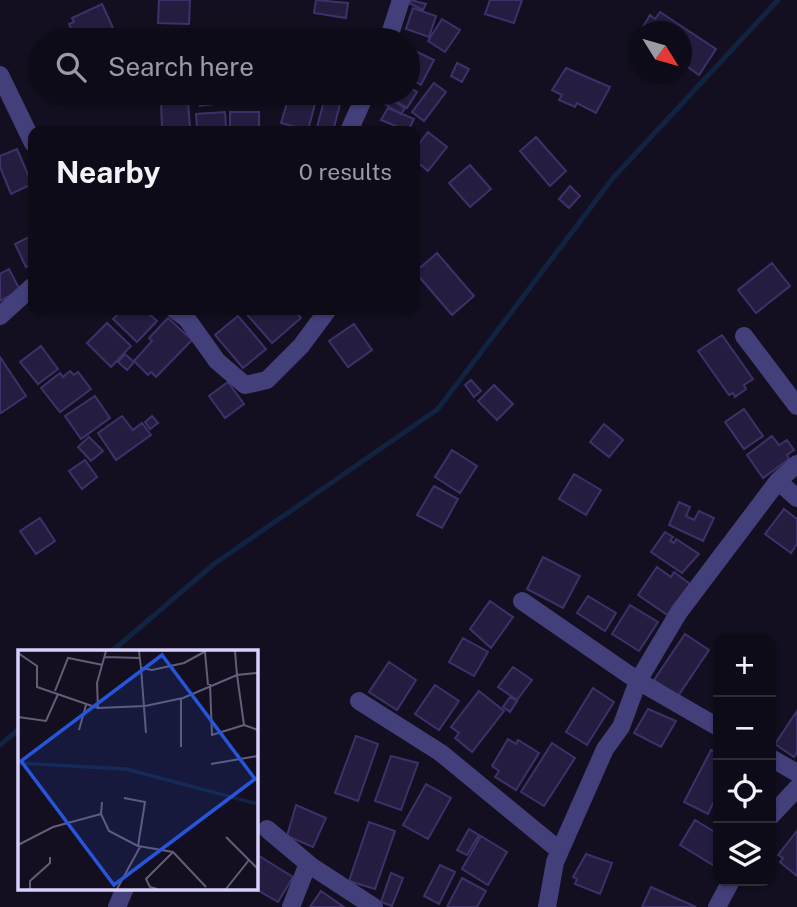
<!DOCTYPE html>
<meta charset="utf-8">
<style>
body{margin:0;font-family:"Public Sans",sans-serif;background:#171421;color:#f1f3f6}
.controls{position:absolute;right:21px;bottom:21px;display:grid;overflow:hidden;border-radius:14px;box-shadow:0 2px 5px #0004}
.controls button{width:63px;height:63px;display:grid;place-items:center;padding:0;border:0;border-bottom:2px solid #2e2b37;background:#0e0b18;color:#f1f3f6;font:35px sans-serif}
.compass{position:absolute;left:629px;top:21px;width:63px;height:63px;border-radius:50%;background:#0e0b18;box-shadow:0 2px 5px #0004;rotate:127deg}
.list{margin:0;padding:0;list-style:none}
h2{display:flex;justify-content:space-between;align-items:center;height:91px;margin:0;padding:0 28px;font-size:30px}
h2 small{font-size:23px;font-weight:400;color:#9b9ba2}
.icon{flex:none;width:38px;height:38px;fill:none;stroke:currentColor;stroke-width:2;stroke-linecap:round;stroke-linejoin:round}
.map{position:relative;flex:none;width:797px;height:907px;overflow:hidden}
.search{position:absolute;background:#0e0b18;box-shadow:0 2px 5px #0004;left:28px;top:28px;width:392px;height:77px;display:flex;align-items:center;gap:18px;box-sizing:border-box;padding:0 24px;border-radius:38px;color:#9b9ba2;font-size:26px}
.panel{position:absolute;background:#0e0b18;box-shadow:0 2px 5px #0004;left:28px;top:126px;width:392px;height:189px;border-radius:14px}
.map>svg:first-child{display:block}
.lines{fill:none;stroke-linecap:round;stroke-linejoin:round}
.stream{stroke:#122342;stroke-width:5}
.building{fill:#251d3f;stroke:#3e3169;stroke-width:2}
.minor{stroke:#433f7b;stroke-width:18}
.inset-river{fill:none;stroke:#122342;stroke-width:3.5}
.inset-road{fill:none;stroke:#625d78;stroke-width:2}
.view{fill:#2655da;fill-opacity:0.15;stroke:#2655da;stroke-width:3.5}
.inset-edge{fill:none;stroke:#d9d3fb;stroke-width:3.5}
</style>
<div class="map">
<svg width="797" height="907" viewBox="0 0 797 907">
<rect width="100%" height="100%" fill="#130f20"/>
<g class="lines">
<path class="stream" d="M 111,652 L 214,564 L 438,409 L 613,178 L 778,0
M 0,745 L 19,729"/>
</g>
<path class="building" d="M 159,0 L 190,0 L 189,24 L 158,23 Z
M 316,0 L 348,3 L 346,18 L 314,13 Z
M 411,0 L 426,4 L 423,10 L 409,3 Z
M 490,0 L 522,0 L 514,23 L 485,14 Z
M 102,4 L 113,28 L 88,40 L 72,40 L 70,36 L 74,35 L 69,24 L 74,22 L 72,18 Z
M 413,8 L 436,16 L 429,37 L 406,29 Z
M 660,12 L 716,49 L 699,75 L 682,63 L 682,32 L 647,32 L 643,27 L 650,15 L 655,19 Z
M 442,19 L 460,30 L 445,52 L 428,41 Z
M 187,30 L 187,40 L 159,40 L 163,39 L 163,32 Z
M 409,48 L 434,60 L 421,85 L 408,78 Z
M 457,63 L 469,69 L 462,82 L 451,76 Z
M 566,68 L 610,87 L 596,113 L 577,103 L 575,107 L 559,100 L 562,95 L 552,90 Z
M 434,83 L 446,92 L 424,121 L 412,112 Z
M 408,86 L 417,92 L 407,108 L 383,93 L 408,93 Z
M 198,93 L 260,93 L 261,98 L 200,106 Z
M 290,93 L 318,93 L 308,130 L 281,123 Z
M 325,97 L 341,101 L 333,131 L 316,131 Z
M 387,97 L 405,108 L 401,114 L 383,103 Z
M 188,101 L 190,128 L 162,129 L 161,102 Z
M 388,108 L 414,119 L 408,131 L 381,120 Z
M 225,112 L 226,127 L 197,129 L 196,114 Z
M 230,112 L 259,112 L 259,131 L 230,131 Z
M 428,132 L 447,147 L 428,171 L 415,160 L 415,149 Z
M 536,137 L 566,171 L 550,186 L 520,151 Z
M 17,149 L 32,184 L 11,194 L 0,167 L 0,156 Z
M 470,165 L 491,189 L 470,207 L 449,183 Z
M 570,186 L 580,196 L 569,208 L 559,199 Z
M 33,235 L 33,263 L 26,267 L 15,244 Z
M 437,253 L 474,296 L 452,315 L 415,272 Z
M 772,263 L 790,286 L 756,313 L 738,290 Z
M 9,269 L 20,290 L 0,301 L 0,274 Z
M 122,310 L 145,310 L 157,321 L 137,342 L 113,319 Z
M 246,310 L 294,310 L 301,318 L 272,343 L 244,311 Z
M 238,316 L 266,349 L 243,368 L 215,335 Z
M 168,318 L 192,340 L 156,377 L 151,372 L 148,375 L 134,361 L 152,341 L 149,338 Z
M 107,323 L 131,346 L 111,367 L 87,343 Z
M 354,324 L 372,350 L 348,367 L 329,341 Z
M 722,335 L 753,379 L 744,385 L 746,389 L 735,397 L 733,393 L 729,395 L 698,351 Z
M 41,346 L 58,369 L 38,384 L 20,362 Z
M 125,354 L 134,362 L 127,370 L 118,362 Z
M 0,357 L 26,396 L 1,413 L 0,412 Z
M 70,371 L 74,375 L 78,372 L 91,389 L 60,412 L 41,388 L 60,373 L 63,377 Z
M 471,380 L 481,391 L 474,397 L 465,385 Z
M 228,382 L 244,404 L 225,418 L 209,396 Z
M 494,385 L 513,404 L 497,420 L 478,401 Z
M 95,396 L 110,418 L 81,439 L 65,416 Z
M 744,409 L 763,436 L 744,449 L 725,422 Z
M 122,416 L 133,430 L 142,423 L 151,435 L 116,460 L 98,433 Z
M 152,416 L 158,423 L 150,429 L 145,422 Z
M 604,424 L 623,440 L 609,457 L 590,442 Z
M 772,436 L 779,445 L 787,440 L 794,450 L 787,455 L 789,459 L 763,478 L 747,455 Z
M 89,437 L 103,451 L 91,461 L 78,447 Z
M 452,450 L 477,466 L 460,493 L 435,477 Z
M 85,460 L 97,477 L 82,489 L 69,471 Z
M 574,474 L 601,490 L 586,515 L 559,499 Z
M 434,486 L 458,499 L 442,528 L 417,515 Z
M 679,502 L 690,507 L 686,516 L 694,520 L 699,511 L 714,518 L 703,541 L 669,525 Z
M 784,509 L 797,519 L 797,544 L 791,553 L 765,534 Z
M 40,518 L 55,541 L 36,554 L 20,531 Z
M 665,532 L 673,537 L 670,541 L 674,543 L 676,539 L 699,554 L 682,573 L 651,552 Z
M 543,557 L 580,576 L 563,608 L 527,589 Z
M 657,567 L 671,577 L 674,572 L 690,584 L 669,616 L 638,595 Z
M 588,596 L 616,613 L 605,631 L 577,613 Z
M 490,601 L 513,617 L 491,648 L 470,629 Z
M 630,605 L 658,622 L 639,651 L 612,634 Z
M 685,634 L 709,650 L 678,696 L 654,680 Z
M 463,638 L 488,652 L 474,676 L 449,662 Z
M 389,662 L 416,680 L 397,710 L 369,692 Z
M 513,667 L 532,680 L 517,700 L 498,687 Z
M 435,685 L 459,701 L 439,730 L 415,714 Z
M 593,688 L 614,702 L 587,745 L 566,732 Z
M 479,691 L 504,711 L 472,752 L 455,738 L 459,733 L 451,727 Z
M 510,697 L 517,701 L 510,712 L 503,707 Z
M 648,709 L 676,721 L 661,747 L 634,733 Z
M 797,711 L 797,752 L 794,757 L 775,744 Z
M 356,736 L 378,744 L 358,801 L 335,793 Z
M 508,739 L 516,744 L 518,740 L 539,753 L 516,790 L 495,777 L 499,771 L 492,766 Z
M 552,743 L 575,758 L 544,806 L 521,792 Z
M 711,750 L 718,753 L 718,793 L 708,814 L 684,802 Z
M 391,756 L 418,763 L 401,810 L 375,801 Z
M 426,784 L 451,798 L 428,839 L 403,825 Z
M 296,805 L 326,818 L 313,847 L 287,836 Z
M 695,820 L 718,834 L 718,856 L 713,865 L 680,845 Z
M 369,822 L 395,831 L 375,889 L 349,881 Z
M 469,829 L 479,835 L 467,855 L 457,850 Z
M 797,831 L 797,876 L 780,862 L 783,858 L 778,855 Z
M 481,836 L 507,852 L 488,885 L 462,869 Z
M 256,854 L 293,877 L 278,902 L 254,888 Z
M 586,854 L 612,863 L 600,894 L 575,884 L 577,879 L 573,877 Z
M 440,865 L 455,872 L 439,904 L 424,896 Z
M 391,873 L 403,878 L 392,906 L 381,902 Z
M 462,878 L 486,891 L 477,907 L 447,907 Z
M 651,887 L 696,907 L 642,907 Z
M 321,891 L 344,907 L 310,907 Z"/>
<g class="lines">
<path class="minor" d="M 388,40 L 401,0
M 0,75 L 33,143
M 349,131 L 366,93
M 175,310 L 187,319 L 217,361 L 245,385 L 267,380 L 301,346 L 327,311
M 0,316 L 33,286
M 744,336 L 797,406
M 797,464 L 778,481 L 797,498
M 522,601 L 638,681 L 718,727
M 359,701 L 441,753 L 560,851
M 771,758 L 797,773
M 771,816 L 797,788
M 267,829 L 311,866
M 117,907 L 125,888
M 291,907 L 305,871 L 311,866 L 374,907
M 547,907 L 555,862 L 605,749 L 621,727 L 638,681 L 679,612 L 778,481
M 717,907 L 731,881"/>
</g>
<g transform="translate(18 650)">
<rect width="240" height="240" fill="#130f20"/>
<path class="inset-river" d="M 0,113 L 108,119 L 240,154"/>
<path class="inset-road" d="M 121,1 L 123,18 L 134,20 L 166,13 L 188,1M 187,2 L 190,35M 0,3 L 19,16 L 19,37 L 80,58 L 79,33 L 88,1M 87,7 L 122,8M 123,18 L 128,83M 239,23 L 219,25 L 226,75 L 240,80M 192,34 L 194,85 L 226,75M 37,41 L 50,8 L 85,15M 163,48 L 163,97M 80,58 L 127,56 L 165,48 L 219,25 L 217,1M 0,67 L 28,71 L 40,44M 61,80 L 68,55M 193,114 L 240,106M 106,148 L 127,152 L 120,196 L 155,202 L 188,237M 84,152 L 83,164 L 91,181 L 120,196M 208,187 L 240,219M 0,195 L 35,177 L 83,164M 12,239 L 12,231 L 32,213 L 32,207M 99,239 L 122,197M 139,239 L 132,237 L 128,229 L 155,202M 208,239 L 231,210"/>
<path class="view" d="M 144,5 L 237,129 L 96,235 L 3,111 Z"/>
<rect width="240" height="240" class="inset-edge"/>
</g>
</svg>
<div class="controls">
<button>+</button>
<button>−</button>
<button><svg class="icon" aria-label="locate" viewBox="0 0 24 24"><circle cx="12" cy="12" r="6"/><path d="M12 2v4M12 18v4M2 12h4M18 12h4"/></svg></button>
<button><svg class="icon" aria-label="layers" viewBox="0 0 24 24"><path d="M12 4l9 5-9 5-9-5zM3 14l9 5 9-5"/></svg></button>
</div>
<svg class="compass" viewBox="-18 -18 36 36"><path d="M0-13l5 13h-10z" fill="#e53935"/><path d="M0 13l5-13h-10z" fill="#9b9ba2"/></svg>
<div class="search"><svg class="icon" aria-label="search" viewBox="0 0 24 24"><circle cx="10" cy="10" r="6"/><path d="M15 15l6 6"/></svg>Search here</div>
<section class="panel">
<h2>Nearby<small>0 results</small></h2>
<ul class="list">
</ul>
</section>
</div>
